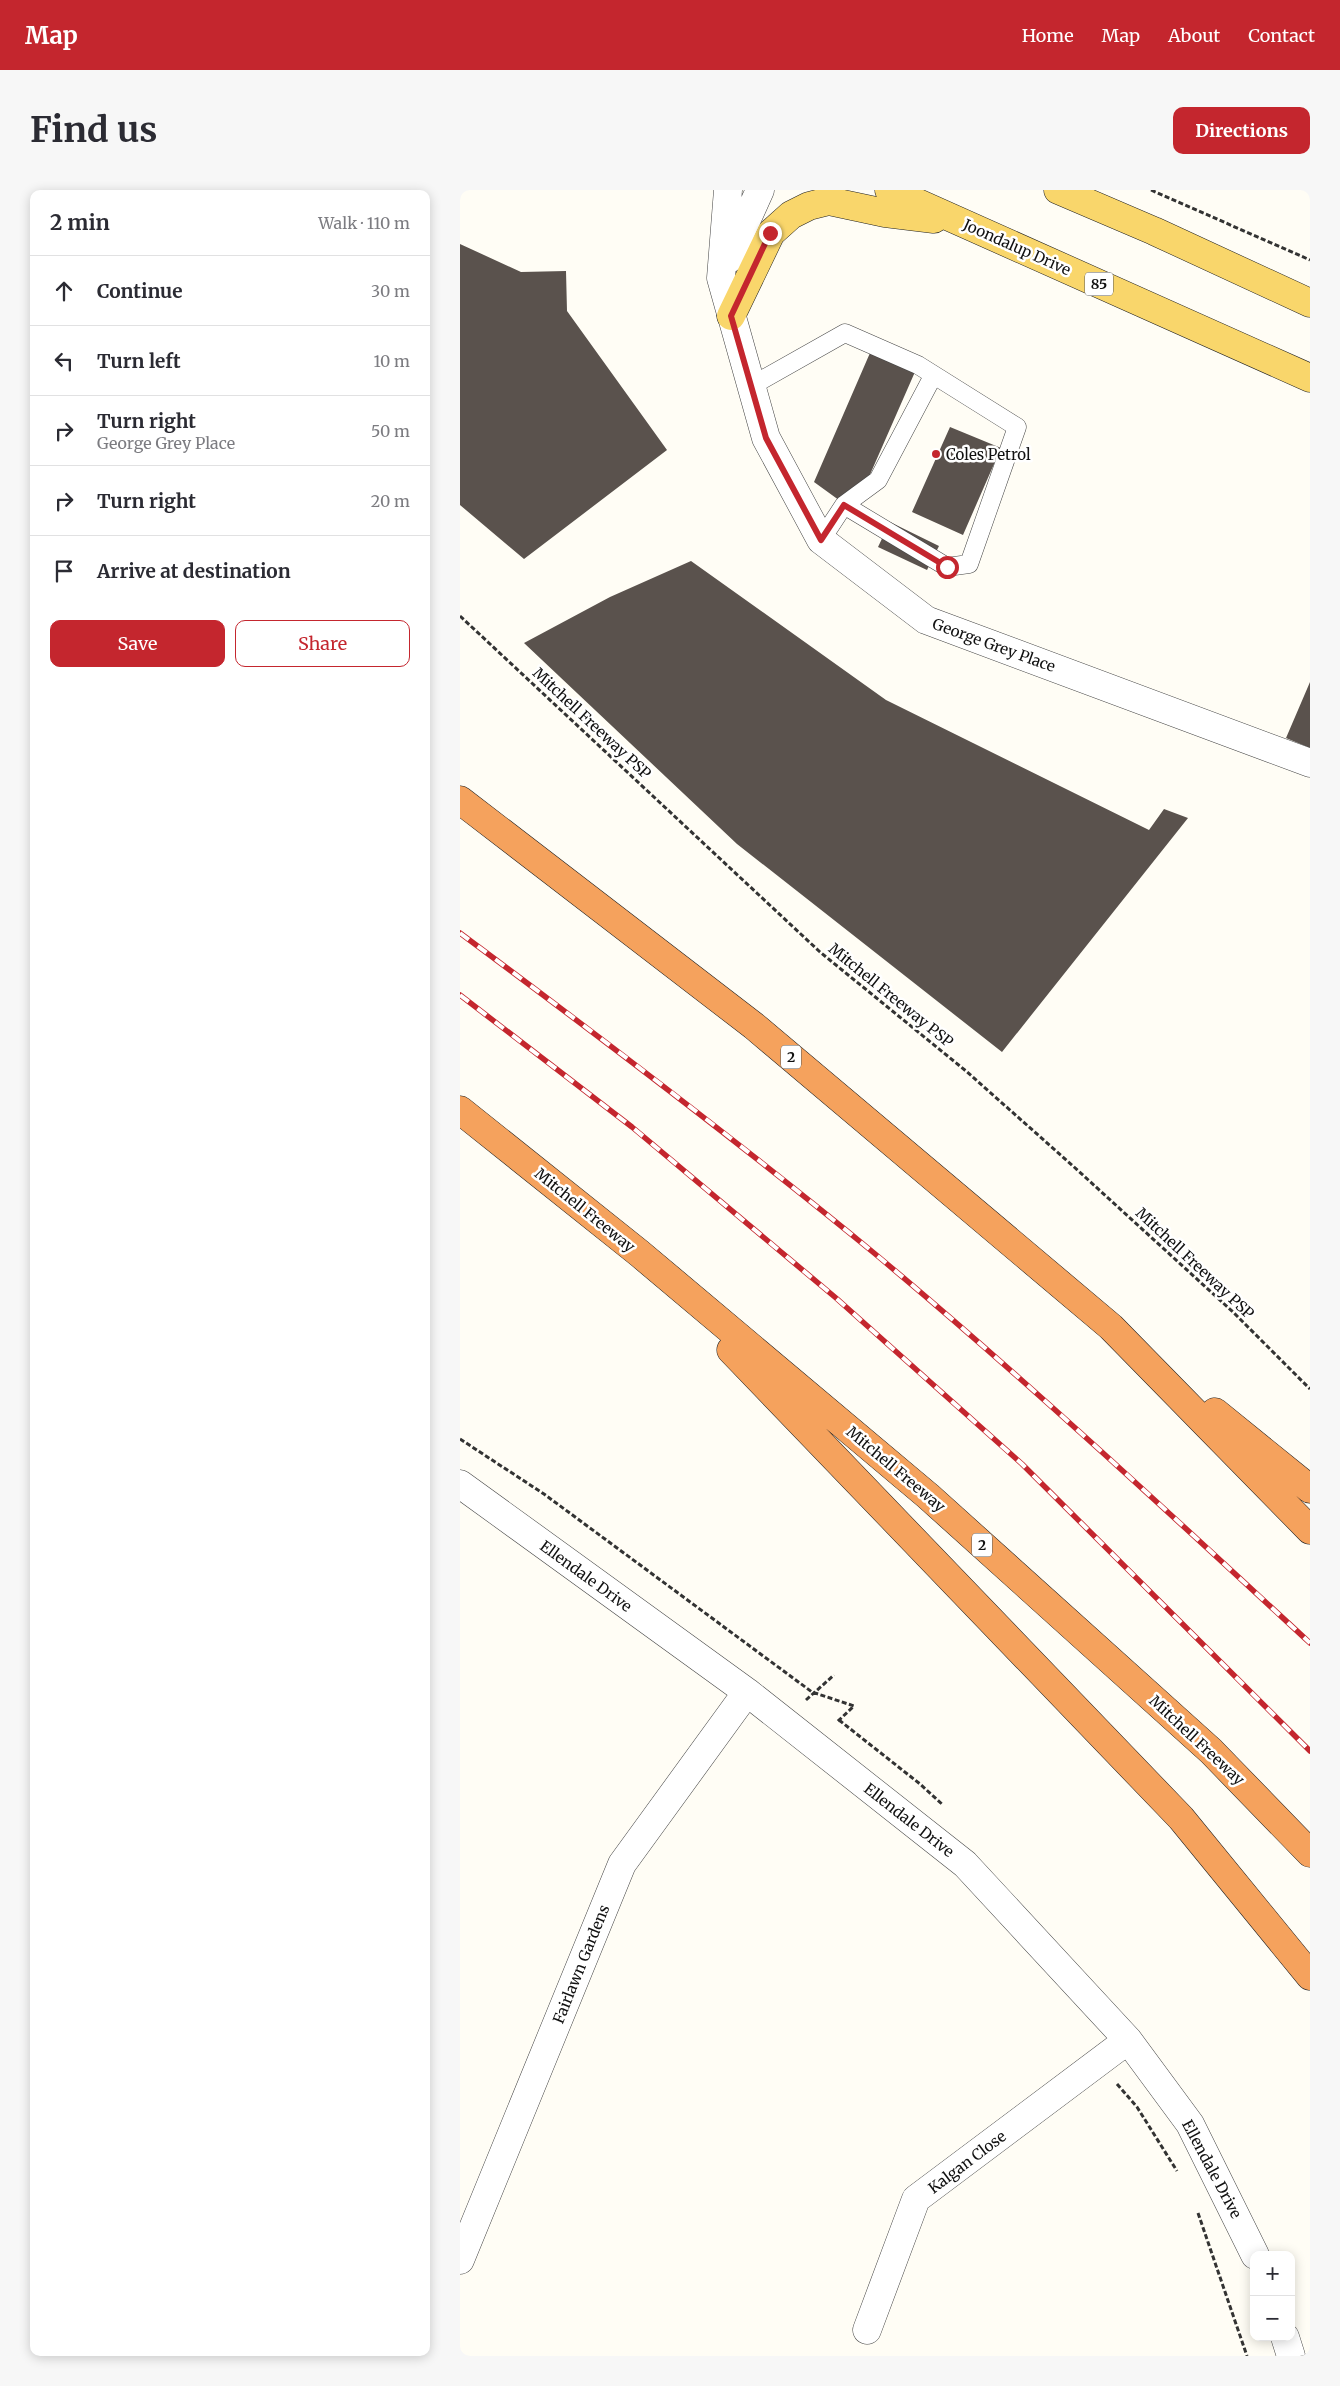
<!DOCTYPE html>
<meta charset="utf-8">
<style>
body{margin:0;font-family:Merriweather,serif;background:#f7f7f7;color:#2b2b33}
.controls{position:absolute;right:15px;bottom:15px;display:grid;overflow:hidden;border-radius:10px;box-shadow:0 2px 12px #0003}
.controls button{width:45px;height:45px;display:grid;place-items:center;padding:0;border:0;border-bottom:1px solid #e1e1e2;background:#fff;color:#2b2b33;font:25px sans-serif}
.stop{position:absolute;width:15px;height:15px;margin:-11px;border:4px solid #c4262e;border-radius:50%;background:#fff}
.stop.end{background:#c4262e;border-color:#fff;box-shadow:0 1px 5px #0008}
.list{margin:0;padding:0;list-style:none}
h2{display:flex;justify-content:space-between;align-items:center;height:65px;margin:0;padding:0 20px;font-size:21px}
h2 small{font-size:16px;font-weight:400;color:#7c7c81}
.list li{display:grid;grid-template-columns:32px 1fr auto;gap:15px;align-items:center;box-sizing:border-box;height:70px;padding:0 20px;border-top:1px solid #e1e1e2}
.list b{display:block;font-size:19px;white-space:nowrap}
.list p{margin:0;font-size:16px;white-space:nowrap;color:#7c7c81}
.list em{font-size:16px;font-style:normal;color:#7c7c81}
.actions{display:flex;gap:10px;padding:15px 20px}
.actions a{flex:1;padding:11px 0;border:1px solid #c4262e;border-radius:10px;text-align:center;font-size:18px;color:#c4262e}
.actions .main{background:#c4262e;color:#fff}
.icon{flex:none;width:28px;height:28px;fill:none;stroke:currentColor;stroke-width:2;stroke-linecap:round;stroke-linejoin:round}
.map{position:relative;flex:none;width:850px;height:2166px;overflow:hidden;border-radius:10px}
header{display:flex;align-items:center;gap:30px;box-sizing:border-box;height:70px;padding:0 25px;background:#c4262e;color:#fff}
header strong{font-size:24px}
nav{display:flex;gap:28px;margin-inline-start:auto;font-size:18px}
.intro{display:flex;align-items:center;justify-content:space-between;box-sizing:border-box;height:120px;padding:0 30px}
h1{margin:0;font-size:35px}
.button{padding:12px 22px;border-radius:10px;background:#c4262e;color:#fff;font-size:18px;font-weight:700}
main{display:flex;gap:30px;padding:0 30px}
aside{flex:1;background:#fff;border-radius:10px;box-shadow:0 2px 12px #0003}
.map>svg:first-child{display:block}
.building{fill:#5a524d}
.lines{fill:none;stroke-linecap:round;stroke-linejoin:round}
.lane-casing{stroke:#444;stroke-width:19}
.street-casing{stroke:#444;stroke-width:29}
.primary-casing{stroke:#222;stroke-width:29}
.highway-casing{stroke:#222;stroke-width:29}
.path{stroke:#333;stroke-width:3;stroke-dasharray:5 2.5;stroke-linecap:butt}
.lane{stroke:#fff;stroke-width:18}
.street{stroke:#fff;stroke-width:28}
.primary{stroke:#f9d66b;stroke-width:28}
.highway{stroke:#f5a25d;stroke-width:28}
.rail-casing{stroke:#c4262e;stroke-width:5.5}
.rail{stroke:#fff;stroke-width:4;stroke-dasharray:11;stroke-linecap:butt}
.route{stroke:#c4262e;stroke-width:6}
.poi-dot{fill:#c4262e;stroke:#fff;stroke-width:2}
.labels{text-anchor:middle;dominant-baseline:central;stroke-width:5;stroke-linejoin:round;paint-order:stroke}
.shield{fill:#fff;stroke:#585858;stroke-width:1}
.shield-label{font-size:14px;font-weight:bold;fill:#111}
.street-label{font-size:15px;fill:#111;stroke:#fff}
.poi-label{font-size:15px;fill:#111;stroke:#fff;text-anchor:start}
</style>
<header>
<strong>Map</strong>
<nav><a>Home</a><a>Map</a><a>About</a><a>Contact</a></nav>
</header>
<div class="intro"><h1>Find us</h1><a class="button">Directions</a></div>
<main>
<aside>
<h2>2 min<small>Walk · 110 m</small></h2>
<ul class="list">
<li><svg class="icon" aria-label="ahead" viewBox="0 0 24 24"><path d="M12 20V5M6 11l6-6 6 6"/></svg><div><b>Continue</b></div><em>30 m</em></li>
<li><svg class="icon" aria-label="left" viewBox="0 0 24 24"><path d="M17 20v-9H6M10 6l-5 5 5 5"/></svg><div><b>Turn left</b></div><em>10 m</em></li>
<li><svg class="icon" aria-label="right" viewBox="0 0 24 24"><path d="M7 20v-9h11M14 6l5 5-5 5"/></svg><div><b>Turn right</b><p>George Grey Place</p></div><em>50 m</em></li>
<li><svg class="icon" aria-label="right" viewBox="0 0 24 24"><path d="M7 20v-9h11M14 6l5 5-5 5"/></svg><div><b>Turn right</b></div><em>20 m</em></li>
<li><svg class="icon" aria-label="arrive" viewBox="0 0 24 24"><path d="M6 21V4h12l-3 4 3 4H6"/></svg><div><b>Arrive at destination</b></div></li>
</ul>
<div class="actions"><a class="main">Save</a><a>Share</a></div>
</aside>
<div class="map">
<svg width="850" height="2166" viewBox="0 0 850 2166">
<rect width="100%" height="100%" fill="#fffdf5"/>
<path class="building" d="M 0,54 L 61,82 L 106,81 L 107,121 L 207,260 L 64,369 L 0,315 Z
M 413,156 L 458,175 L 394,321 L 354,292 Z
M 490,237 L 541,258 L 503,345 L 452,322 Z
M 430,332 L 479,356 L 467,380 L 418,357 Z
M 231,371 L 426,510 L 689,640 L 704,619 L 728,628 L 542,862 L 277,654 L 64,453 L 150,407 Z
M 850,492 L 850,558 L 826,548 Z"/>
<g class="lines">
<defs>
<path id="lane" d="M 291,196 L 385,143 L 458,175 L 557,237 L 509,374 L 487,377 L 384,315 L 361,350
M 384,315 L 418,290 L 473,186"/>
<path id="street" d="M 268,0 L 261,88 L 306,248 L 361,350 L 466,430 L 850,573
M 269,69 L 300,0
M 0,1294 L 287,1502 L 505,1674 L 668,1850 L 730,1934 L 795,2065
M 0,2070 L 162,1674 L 287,1502
M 407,2140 L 456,2009 L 668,1850
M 825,2147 L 831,2166"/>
<path id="primary" d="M 429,0 L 850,188
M 598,0 L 694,41 L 850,113
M 271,126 L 311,43 L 331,25 L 349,16 L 369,11 L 425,23 L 474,29"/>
<path id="highway" d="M 0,610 L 294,836 L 651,1137 L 850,1340
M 0,920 L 179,1063 L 468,1306 L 751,1561 L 850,1663
M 271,1160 L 721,1628 L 850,1786
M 755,1222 L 850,1299"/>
</defs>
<use href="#lane" class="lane-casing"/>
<use href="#street" class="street-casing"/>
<use href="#primary" class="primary-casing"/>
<use href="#highway" class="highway-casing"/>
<path class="path" d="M 691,0 L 850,70
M 0,426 L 360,762 L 506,881 L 613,976 L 773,1122 L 850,1199
M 0,1249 L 84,1304 L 352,1502 L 394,1516 L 377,1532
M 346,1510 L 374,1485
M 379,1530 L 460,1594 L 483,1615
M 657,1894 L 677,1917 L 717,1981
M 738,2023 L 787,2166"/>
<use href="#lane" class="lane"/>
<use href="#street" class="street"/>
<use href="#primary" class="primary"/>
<use href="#highway" class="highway"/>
<defs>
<path id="rail" d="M 0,743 C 140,847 279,952 414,1063 C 564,1188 707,1321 850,1453
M 0,805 L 172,937 L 376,1108 L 562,1274 L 850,1561"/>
</defs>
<use href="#rail" class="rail-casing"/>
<use href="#rail" class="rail"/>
</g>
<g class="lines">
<path class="route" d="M 310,43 L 271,126 L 306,248 L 361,350 L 384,315 L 487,377"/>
</g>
<circle class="poi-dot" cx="476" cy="264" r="5"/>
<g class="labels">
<g class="shield">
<rect x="625" y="82.5" width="28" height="23" rx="4"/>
<rect x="321" y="855.5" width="20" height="23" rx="4"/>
<rect x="512" y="1343.5" width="20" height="23" rx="4"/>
</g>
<g class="shield-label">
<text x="639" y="94">85</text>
<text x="331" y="867">2</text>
<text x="522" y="1355">2</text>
</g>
<g class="street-label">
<text transform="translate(557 57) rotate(24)">Joondalup Drive</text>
<text transform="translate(534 455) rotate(20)">George Grey Place</text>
<text transform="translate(132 533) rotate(43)">Mitchell Freeway PSP</text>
<text transform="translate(431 805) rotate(39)">Mitchell Freeway PSP</text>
<text transform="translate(125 1020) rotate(39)">Mitchell Freeway</text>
<text transform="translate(735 1073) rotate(43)">Mitchell Freeway PSP</text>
<text transform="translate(436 1279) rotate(40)">Mitchell Freeway</text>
<text transform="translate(126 1386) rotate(36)">Ellendale Drive</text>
<text transform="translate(737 1550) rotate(43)">Mitchell Freeway</text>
<text transform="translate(449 1630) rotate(38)">Ellendale Drive</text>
<text transform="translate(121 1774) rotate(-68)">Fairlawn Gardens</text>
<text transform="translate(507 1972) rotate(-37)">Kalgan Close</text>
<text transform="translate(752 1979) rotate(62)">Ellendale Drive</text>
</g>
<g class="poi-label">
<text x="486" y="264">Coles Petrol</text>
</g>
</g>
</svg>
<div class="controls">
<button>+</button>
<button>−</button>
</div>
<div class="stop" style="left:487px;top:377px"></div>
<div class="stop end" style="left:310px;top:43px"></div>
</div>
</main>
